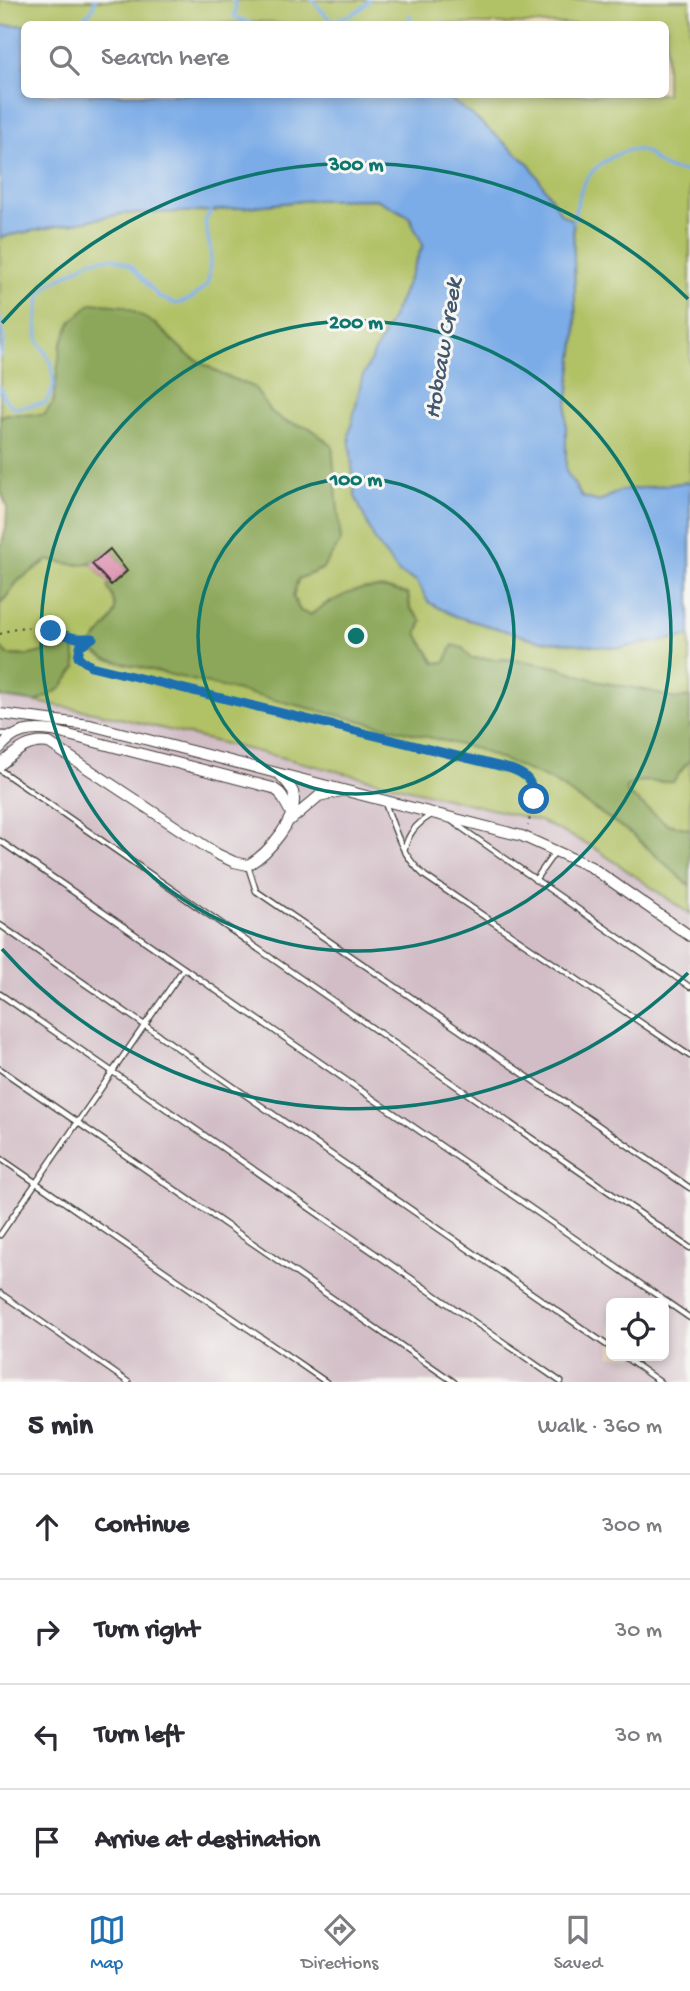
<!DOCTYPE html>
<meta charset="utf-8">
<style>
body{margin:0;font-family:"Gochi Hand",sans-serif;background:#f7f7f7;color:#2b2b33}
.controls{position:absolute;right:21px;bottom:21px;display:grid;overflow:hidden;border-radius:10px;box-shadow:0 4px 10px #0003}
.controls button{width:63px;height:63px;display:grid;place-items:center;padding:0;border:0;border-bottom:2px solid #e1e1e2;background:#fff;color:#2b2b33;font:35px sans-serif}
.stop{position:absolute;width:21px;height:21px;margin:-16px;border:5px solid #1f6fb2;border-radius:50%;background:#fff}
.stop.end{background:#1f6fb2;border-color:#fff;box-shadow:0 2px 7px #0008}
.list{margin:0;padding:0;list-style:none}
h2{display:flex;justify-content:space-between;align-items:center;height:91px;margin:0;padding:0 28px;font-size:30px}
h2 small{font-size:23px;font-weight:400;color:#7c7c81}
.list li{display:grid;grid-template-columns:46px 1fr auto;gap:21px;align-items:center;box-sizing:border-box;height:105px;padding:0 28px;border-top:2px solid #e1e1e2}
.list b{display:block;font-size:26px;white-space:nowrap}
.list em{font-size:23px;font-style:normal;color:#7c7c81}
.icon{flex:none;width:38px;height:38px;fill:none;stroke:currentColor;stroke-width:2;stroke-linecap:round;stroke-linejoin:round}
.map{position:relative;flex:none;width:690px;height:1382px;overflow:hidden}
.search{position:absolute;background:#fff;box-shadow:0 4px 10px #0003;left:21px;right:21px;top:21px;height:77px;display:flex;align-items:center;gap:18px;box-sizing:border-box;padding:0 24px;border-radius:10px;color:#7c7c81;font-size:26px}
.sheet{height:511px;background:#fff}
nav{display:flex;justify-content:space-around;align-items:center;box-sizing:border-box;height:98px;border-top:2px solid #e1e1e2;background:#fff;font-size:19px;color:#7c7c81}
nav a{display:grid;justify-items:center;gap:4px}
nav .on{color:#1f6fb2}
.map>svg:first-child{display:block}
.industrial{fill:#d2bdc6;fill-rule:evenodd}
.green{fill:#b1c165;stroke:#666e40;stroke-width:2}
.forest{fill:#8ca75a;stroke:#54623b;stroke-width:2}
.water{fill:#7cace7;stroke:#4c6482;stroke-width:2}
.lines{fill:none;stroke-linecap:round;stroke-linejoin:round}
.stream{stroke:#7cace7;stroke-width:3.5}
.building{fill:#da89aa}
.lane-casing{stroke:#3c3934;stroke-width:7}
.street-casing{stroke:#3c3934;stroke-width:12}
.path{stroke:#3c3934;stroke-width:2;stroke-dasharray:2 5;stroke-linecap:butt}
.lane{stroke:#fff;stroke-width:4.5}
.street{stroke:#fff;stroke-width:10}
.route{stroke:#1f6fb2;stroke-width:9}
.ring{fill:none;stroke:#0f766e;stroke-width:3.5}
.labels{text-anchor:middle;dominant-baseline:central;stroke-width:6;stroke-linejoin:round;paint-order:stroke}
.water-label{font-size:24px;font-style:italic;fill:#42566d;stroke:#f6f6f2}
.centre{fill:#0f766e;stroke:#f6f6f2;stroke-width:3.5}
.ring-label{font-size:21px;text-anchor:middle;font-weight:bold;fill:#0f766e;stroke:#f6f6f2;stroke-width:6;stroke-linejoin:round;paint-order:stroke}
</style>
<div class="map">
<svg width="690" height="1382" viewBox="0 0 690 1382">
<rect width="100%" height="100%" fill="#f6f6f2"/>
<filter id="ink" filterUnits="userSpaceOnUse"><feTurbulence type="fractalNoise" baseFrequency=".0143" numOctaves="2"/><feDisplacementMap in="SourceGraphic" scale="14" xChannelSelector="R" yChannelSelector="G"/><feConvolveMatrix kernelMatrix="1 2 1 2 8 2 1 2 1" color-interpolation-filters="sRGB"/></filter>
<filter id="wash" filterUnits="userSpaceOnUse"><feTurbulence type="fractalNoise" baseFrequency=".00686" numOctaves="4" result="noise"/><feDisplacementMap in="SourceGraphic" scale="28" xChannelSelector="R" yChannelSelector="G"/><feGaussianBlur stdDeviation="1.57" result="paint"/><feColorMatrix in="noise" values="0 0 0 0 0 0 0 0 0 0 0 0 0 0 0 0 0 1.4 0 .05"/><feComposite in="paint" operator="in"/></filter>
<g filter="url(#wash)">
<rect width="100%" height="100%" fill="#f0dcbb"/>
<path class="industrial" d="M 0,697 L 18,698 L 99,713 L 540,821 L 593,847 L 690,914 L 690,1382 L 0,1382 ZM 611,1303 L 664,1303 L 664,1356 L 611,1356 Z"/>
<path class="green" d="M 0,0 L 690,0 L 690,482 L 620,491 L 599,502 L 582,497 L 566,472 L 566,413 L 576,335 L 573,221 L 561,214 L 530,165 L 472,115 L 444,95 L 666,94 L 666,24 L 278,24 L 271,22 L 127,24 L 106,20 L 91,24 L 0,26 Z
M 376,199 L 409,216 L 423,244 L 398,305 L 399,573 L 417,581 L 428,602 L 455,616 L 537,640 L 619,648 L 690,636 L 690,697 L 675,699 L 650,691 L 600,682 L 556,667 L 517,660 L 470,658 L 453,645 L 445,662 L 435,663 L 417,634 L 422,621 L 410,608 L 408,594 L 330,601 L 310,615 L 300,611 L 293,597 L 298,579 L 322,569 L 335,492 L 332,446 L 310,428 L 286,422 L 270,411 L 254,387 L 223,375 L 188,355 L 155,324 L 58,378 L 53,403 L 44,416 L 6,414 L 0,417 L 0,237 L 122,214 L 211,211 L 311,200 Z
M 48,560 L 80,565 L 92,564 L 111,585 L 108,588 L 116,600 L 116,612 L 477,749 L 551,780 L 632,834 L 690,886 L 690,914 L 593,847 L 540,821 L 99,713 L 36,702 L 60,689 L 76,668 L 74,645 C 66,645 61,648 53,650 C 38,655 23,656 8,655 L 0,647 L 0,605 L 18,581 Z
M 690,759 L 690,829 L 667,824 L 627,793 L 626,787 L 641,781 L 673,782 Z"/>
<path class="forest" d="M 92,303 L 124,306 L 155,324 L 188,355 L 223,375 L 254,387 L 270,411 L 286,422 L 310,428 L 332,446 L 341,541 L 322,569 L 298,579 L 293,597 L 300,611 L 310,615 C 344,592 367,580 408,594 L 410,608 L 422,621 L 417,634 L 435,663 L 445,662 L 453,645 L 463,648 L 470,658 L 517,660 L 556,667 L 600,682 L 650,691 L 674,699 L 690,697 L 690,759 L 673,782 L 641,781 L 626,787 L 627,793 L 667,824 L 690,829 L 690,886 L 632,834 L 551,780 L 477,749 L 106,659 L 93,651 L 91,645 C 108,623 126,614 107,587 L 127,571 L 110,550 C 83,570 80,565 48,560 L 18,581 L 0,605 L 0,549 L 6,527 L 7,507 L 0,490 L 0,417 L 6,414 L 44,415 L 53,403 L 61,344 L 71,322 Z
M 74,644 L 76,668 L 60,689 L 36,702 L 0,697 L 0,647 L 8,655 L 26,656 Z"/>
<path class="water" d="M 24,25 L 24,94 L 444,95 L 472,115 L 530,165 L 561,214 L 573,221 L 576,335 L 566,413 L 566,471 L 582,497 L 599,502 L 619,491 L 690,482 L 690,636 L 619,648 L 537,640 L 455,616 L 428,602 L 417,581 L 399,573 L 375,541 L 355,496 L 349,435 L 362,378 L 398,305 L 423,245 L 409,216 L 376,199 L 311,200 L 211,211 L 122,214 L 0,237 L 0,26 Z"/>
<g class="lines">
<path class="stream" d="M 232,0 L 236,5 L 234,16 L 252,24
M 312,0 L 331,21 L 329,24
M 410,15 L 410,24
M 331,21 C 346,17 360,13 369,0
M 77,24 L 92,10 L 95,0
M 441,24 L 442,22
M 573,221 C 581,185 585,169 620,153 C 629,149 638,148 647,153 C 649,154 653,159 654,160 C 666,170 676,171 690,172
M 0,319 L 4,342 L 0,356
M 0,387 L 4,398 L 14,408 L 46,403 L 54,386 L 52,364 L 38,340 L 37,320 L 40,296 L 49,285 L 92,260 L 113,258 L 130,265 L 159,297 L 176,304 L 191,299 L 208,284 L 211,254 L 205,221 L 211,211"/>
</g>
<g id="blocks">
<path class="building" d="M 110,549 L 127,571 L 111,585 L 92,564 Z"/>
</g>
</g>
<g filter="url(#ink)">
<use href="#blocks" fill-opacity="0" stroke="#3c3934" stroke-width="2"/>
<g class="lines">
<defs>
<path id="lane" d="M 0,734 L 11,734
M 0,770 L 690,1248
M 385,803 C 396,832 401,855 425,876 L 690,1056
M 453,822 L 690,987
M 0,841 L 690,1318
M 404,851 C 408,834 415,825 431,815
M 248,866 L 256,891 L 690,1188
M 535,880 L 555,852
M 0,925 L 611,1348
M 0,994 L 561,1382
M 0,1069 L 454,1382
M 0,1158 L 326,1382
M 0,1235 L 184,968
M 0,1293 L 128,1382
M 623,1356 L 660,1382"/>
<path id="street" d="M 0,714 L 90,725 L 522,836 L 591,867 L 690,936
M 0,748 C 15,730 30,728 53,731 L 273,788 L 280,793 L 292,815
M 0,765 C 16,752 27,740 49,743 L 217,854 L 234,862 L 248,865 C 268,854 300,817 293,792 C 290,785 284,779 279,774
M 292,819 L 319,796 L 341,791"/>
</defs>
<use href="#lane" class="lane-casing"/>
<use href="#street" class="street-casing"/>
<path class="path" d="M 0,634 C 5,632 11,629 16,628 C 41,625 67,638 93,638 L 81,646 L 78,657 L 91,666 L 511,769 C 542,781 534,799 528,826"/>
<use href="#lane" class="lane"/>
<use href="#street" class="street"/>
</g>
</g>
<g class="lines" filter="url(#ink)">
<path class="route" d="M 51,631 L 76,638 L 93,638 L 80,646 L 78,657 L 91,666 L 511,769 C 528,775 532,781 534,799"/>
</g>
<g class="ring">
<circle cx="356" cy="636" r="158"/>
<circle cx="356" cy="636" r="315"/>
<path d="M688 973A473 473 0 0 1 2 949M2 323A473 473 0 0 1 688 299"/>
</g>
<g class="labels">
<g class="water-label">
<text transform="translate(445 349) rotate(-81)">Hobcaw Creek</text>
</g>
</g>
<circle cx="356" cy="636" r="10" class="centre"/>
<g class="ring-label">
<text x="356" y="170">300 m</text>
<text x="356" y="328">200 m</text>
<text x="356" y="485">100 m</text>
</g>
</svg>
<div class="controls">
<button><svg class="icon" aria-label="locate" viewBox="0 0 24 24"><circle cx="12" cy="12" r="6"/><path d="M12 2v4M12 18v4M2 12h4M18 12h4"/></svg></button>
</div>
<div class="stop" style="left:534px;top:799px"></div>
<div class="stop end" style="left:51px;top:631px"></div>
<div class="search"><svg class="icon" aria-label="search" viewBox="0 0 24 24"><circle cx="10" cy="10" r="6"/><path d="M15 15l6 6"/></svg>Search here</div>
</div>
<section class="sheet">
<h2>5 min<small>Walk · 360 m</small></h2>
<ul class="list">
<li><svg class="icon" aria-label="ahead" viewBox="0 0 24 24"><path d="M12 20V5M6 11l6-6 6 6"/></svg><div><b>Continue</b></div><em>300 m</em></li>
<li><svg class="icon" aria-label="right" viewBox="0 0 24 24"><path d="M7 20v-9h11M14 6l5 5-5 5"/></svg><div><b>Turn right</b></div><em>30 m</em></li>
<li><svg class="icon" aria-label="left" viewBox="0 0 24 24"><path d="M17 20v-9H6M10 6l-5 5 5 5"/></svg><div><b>Turn left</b></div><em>30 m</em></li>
<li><svg class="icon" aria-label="arrive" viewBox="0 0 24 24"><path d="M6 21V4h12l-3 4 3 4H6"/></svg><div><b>Arrive at destination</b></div></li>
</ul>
</section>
<nav>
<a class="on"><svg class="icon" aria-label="map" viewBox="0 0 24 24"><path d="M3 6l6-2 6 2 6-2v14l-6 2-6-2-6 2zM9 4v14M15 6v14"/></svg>Map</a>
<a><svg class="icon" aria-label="directions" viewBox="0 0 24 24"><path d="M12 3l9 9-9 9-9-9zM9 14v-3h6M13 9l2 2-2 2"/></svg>Directions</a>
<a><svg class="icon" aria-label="saved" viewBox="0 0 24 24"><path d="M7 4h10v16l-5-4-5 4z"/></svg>Saved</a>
</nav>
